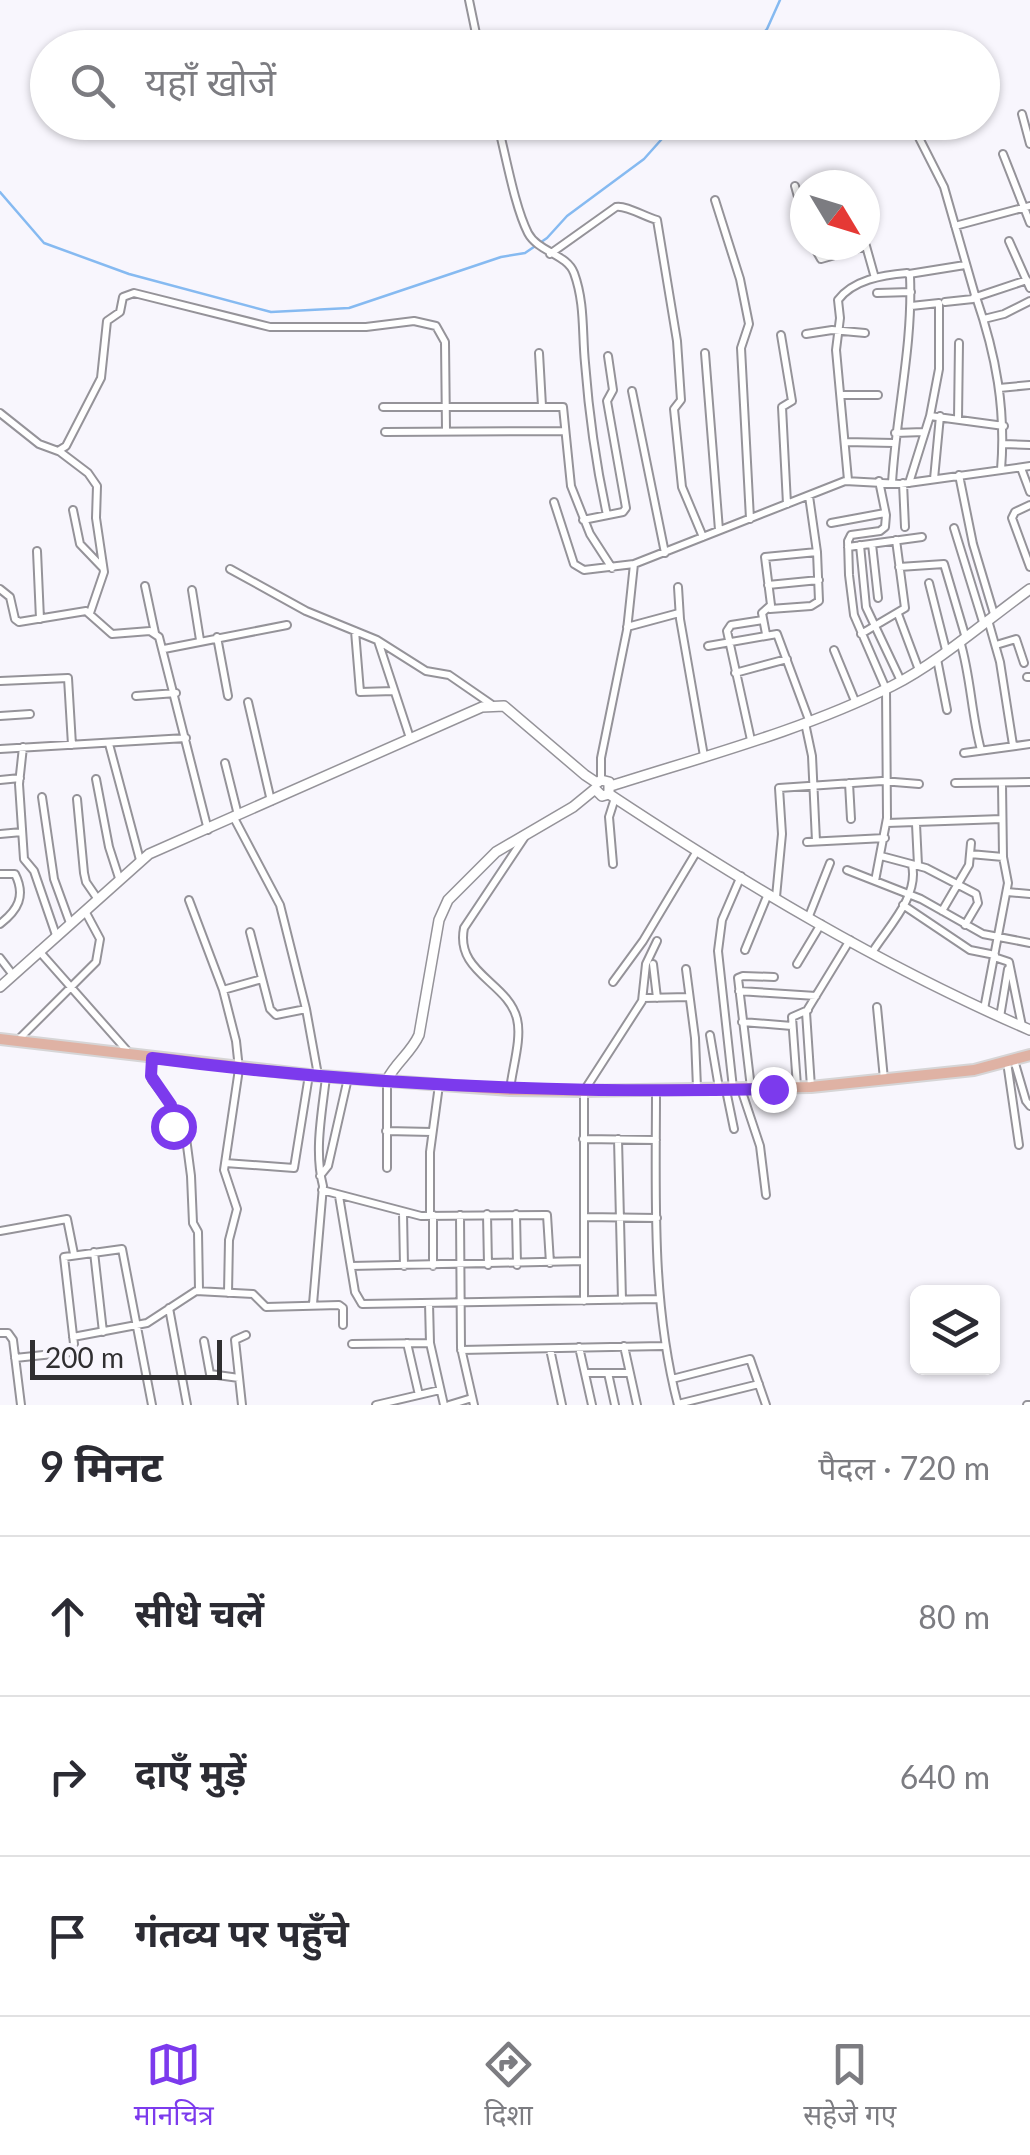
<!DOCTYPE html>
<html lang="hi">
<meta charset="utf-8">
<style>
body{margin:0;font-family:Lato,"Noto Sans Devanagari",sans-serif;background:#f2f2f3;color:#2b2b33}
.controls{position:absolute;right:30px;bottom:30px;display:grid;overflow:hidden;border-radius:15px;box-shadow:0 2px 8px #0004}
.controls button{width:90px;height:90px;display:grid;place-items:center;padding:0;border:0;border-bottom:2px solid #e1e1e2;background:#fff;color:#2b2b33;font:50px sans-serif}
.compass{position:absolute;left:790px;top:170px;width:90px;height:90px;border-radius:50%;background:#fff;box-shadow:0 2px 8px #0004;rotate:128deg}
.scale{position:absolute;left:30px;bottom:25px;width:192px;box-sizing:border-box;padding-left:10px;border:5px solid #302f31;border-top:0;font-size:28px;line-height:35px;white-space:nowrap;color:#302f31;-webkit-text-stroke:8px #f8f6fd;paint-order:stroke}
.stop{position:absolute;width:30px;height:30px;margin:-22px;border:8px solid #7c3aed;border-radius:50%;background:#fff}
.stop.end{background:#7c3aed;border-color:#fff;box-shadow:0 2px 10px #0008}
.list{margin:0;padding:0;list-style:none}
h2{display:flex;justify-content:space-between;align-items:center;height:130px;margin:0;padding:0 40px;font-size:42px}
h2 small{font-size:32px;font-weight:400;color:#7c7c81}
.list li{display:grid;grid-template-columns:65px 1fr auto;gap:30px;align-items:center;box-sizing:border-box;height:160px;padding:0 40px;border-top:2px solid #e1e1e2}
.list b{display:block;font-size:38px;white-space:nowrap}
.list em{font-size:32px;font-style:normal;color:#7c7c81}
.icon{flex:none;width:55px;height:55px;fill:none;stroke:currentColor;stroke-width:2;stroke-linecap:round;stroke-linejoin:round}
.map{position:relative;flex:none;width:1030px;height:1405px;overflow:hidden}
.search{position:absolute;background:#fff;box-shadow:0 2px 8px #0004;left:30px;right:30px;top:30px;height:110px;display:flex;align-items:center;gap:25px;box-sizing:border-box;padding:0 35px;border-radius:55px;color:#7c7c81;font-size:38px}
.sheet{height:610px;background:#fff}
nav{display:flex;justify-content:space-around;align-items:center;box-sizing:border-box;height:140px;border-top:2px solid #e1e1e2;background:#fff;font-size:28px;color:#7c7c81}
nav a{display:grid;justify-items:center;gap:5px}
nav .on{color:#7c3aed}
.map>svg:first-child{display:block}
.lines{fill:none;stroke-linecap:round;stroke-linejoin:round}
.stream{stroke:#86baf1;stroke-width:2.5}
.street-casing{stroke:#959399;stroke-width:10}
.secondary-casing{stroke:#959399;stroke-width:12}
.primary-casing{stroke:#d6d5d6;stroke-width:14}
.street{stroke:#fff;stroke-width:6}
.secondary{stroke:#fff;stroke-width:9}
.primary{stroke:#dfb2a4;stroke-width:10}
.route{stroke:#7c3aed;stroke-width:12}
</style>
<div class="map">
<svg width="1030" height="1405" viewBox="0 0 1030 1405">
<rect width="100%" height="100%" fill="#f8f6fd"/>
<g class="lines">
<path class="stream" d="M 749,48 L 767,29 L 780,0
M 0,192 L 44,243 L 129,274 L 271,312 L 349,308 L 501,257 L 525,253 L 547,238 L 567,216 L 644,159 L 677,122"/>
<defs>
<path id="street" d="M 469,0 L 479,48
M 1022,114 L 1030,144
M 497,122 C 506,155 514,205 528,233 C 538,252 567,254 574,273 C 585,303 582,333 585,363 C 589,415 596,465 607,515
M 911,122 L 944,187 L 975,295 L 973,299 L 945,302
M 1003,154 L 1030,223
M 795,186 L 805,222
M 715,200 L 740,279 L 749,324 L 741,348 L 750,519
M 955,226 L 1030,206
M 1009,241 L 1030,288
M 813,245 L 821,259 L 866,246 L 875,278
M 550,254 L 616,207 C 626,205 645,217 657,220 L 677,341 L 681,400 L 674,409 L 682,487 L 703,537
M 909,274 L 965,265
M 877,293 L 911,292
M 911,306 L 939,303 L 939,369 L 930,416
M 984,319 L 1004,314 L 1030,301
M 806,334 L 832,330 L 865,333
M 781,335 L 792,401 L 782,407 L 787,504
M 539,353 L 542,406
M 705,353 L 719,530
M 999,388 L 1030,385
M 632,391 L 665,553
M 841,395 L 878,395
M 383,407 L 563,407 L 571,486 L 590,534 L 612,568
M 0,413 L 39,444 L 58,451 L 66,446 L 101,378 L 107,321 L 120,312 L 123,297 L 134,293 L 270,327 L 366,327 L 414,321 L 436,326 L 445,342 L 446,430
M 958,419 L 959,343
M 385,432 L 565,431
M 895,433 L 924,432
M 845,442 L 894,443
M 1003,444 L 1030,445
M 59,451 L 88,473 L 97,486 L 96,518 L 104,572 L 90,613
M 1021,468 L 1030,492
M 1001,470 C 1006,409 996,355 976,297 L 1027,280
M 959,475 L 973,544 L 994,614
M 934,479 L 940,416
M 848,480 L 836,350 L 840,318 L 838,300 C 853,280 882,275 907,273 L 910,276 C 913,346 896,413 892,483
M 903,483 L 905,527
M 909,483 L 930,416 L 1004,426
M 554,502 L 574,564 L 584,570 L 634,564 L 845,481 L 901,484 L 1030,466
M 1030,505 L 1015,512 L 1012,518 L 1030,567
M 73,510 L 80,544 L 103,568
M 583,520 L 623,512 L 626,508 L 607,401 L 613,390 L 608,356
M 831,523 L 885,513
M 954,528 L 983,622
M 872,544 L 878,598
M 860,545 L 866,607 L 901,681
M 848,547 L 922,537
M 37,551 L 40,619
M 899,567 L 944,564 L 965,635
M 230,569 L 306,611 L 377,640 L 426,671 L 449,675 L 491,704
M 929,583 L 946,650
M 768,585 L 819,580
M 145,586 L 155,633
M 678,587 L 680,619 L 704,756
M 0,589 L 10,597 L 15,619 L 19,622 L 86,611 L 112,634 L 150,631 L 159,637 L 208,830
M 192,590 L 200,640
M 770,609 L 811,606 L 819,601 L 817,552 L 809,496
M 898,614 L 919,670
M 988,620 L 1000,662 L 1013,745
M 627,627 L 679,613
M 355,631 L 360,692 L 394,691
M 766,634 L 762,613 L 771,605 L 765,557 L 817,552
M 861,634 L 905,608 L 896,540
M 217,637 L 228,696
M 378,641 L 410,738
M 960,641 C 971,677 971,713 981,750
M 996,645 L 1016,639 L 1024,663
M 708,646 L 777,634 L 809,720
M 164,649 L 287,625
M 834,650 L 855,701
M 937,659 L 947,710
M 735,673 L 787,659
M 1027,677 L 1030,677
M 0,681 L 68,678 L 72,745
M 136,696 L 176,693
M 248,702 L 271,801
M 0,716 L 30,714
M 805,723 L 812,756 L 816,841
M 751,740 L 727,631 L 731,625 L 763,620
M 109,744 L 140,860
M 23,747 L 19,784 L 24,859 L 34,871 L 56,935
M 0,749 L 186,738
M 964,753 L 1030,744
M 225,763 L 238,815
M 96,779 L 109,847 L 119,878
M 0,780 L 20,778
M 601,780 L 601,758 L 627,630 L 634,564
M 849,783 L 851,819
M 955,783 L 1030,782
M 42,797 L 54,879 L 70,923
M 77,799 L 84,873 L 86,882 L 97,898
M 234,818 L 280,905 L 306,1009
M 887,823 L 1002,819
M 916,824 L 918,865
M 0,834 L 22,832
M 807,842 L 885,838
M 970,854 L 1003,857
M 881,856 L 926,868 L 976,894 L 978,903 L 965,925
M 613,864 L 609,817 L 615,798
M 847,870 L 921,899 L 983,934 L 1030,943
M 0,874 L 15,874 C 26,896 18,910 0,924
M 875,881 L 887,818 L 886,689 L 854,615 L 849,575 L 848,541 L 851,535 L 880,531 L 885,527 L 886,515 L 879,481
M 1007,892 L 1030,894
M 776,897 L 782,834 L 779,788 L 882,781 L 919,784
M 189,900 L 223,990 L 236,1041 L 239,1069 L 224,1170 L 237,1209 L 229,1240 L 228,1293
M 903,905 L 970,950 L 995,955
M 942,911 L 969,865 L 971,843
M 809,916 L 830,863
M 250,932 L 270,1009 L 276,1015 L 306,1009 L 318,1075
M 745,950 L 768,894
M 39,951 L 130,1054
M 873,951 C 889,926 919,896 912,865
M 994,957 L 1009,962 L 1022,1026
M 0,958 L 13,975
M 653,964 L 657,998
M 797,964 L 821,924
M 686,969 L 695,1038 L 697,1088
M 613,982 L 643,941 L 697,851
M 223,990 L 262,979
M 739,991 L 816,996
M 643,998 L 689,997
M 877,1007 L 884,1079
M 984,1009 L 1008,883 L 1003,857 L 1002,784
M 1000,1017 L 1008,969
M 742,1022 L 792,1026
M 710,1035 L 719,1088
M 17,1041 L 96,962 L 100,939 L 85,911
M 152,1058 L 152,1080 L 171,1105 L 173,1126 L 186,1138 L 191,1176 L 193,1223 L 198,1232 L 199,1290
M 1014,1060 L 1026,1101 L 1030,1106
M 1007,1062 L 1019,1145
M 797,1086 L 792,1017 L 808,1010
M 811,1087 L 806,1012 L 850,940
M 733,1088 L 718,951 L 722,920 L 741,876
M 751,1088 L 738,978 L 743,976 L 774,977
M 741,1089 L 760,1146 L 766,1195
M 510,1090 C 512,1069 522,1039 517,1019 C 508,982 455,973 464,928 L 524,838
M 726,1090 L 734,1129
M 656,1091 C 656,1196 651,1302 678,1405
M 386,1131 L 432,1132
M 583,1139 L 656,1140
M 618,1139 L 622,1300
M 225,1163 L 294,1168 L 309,1075
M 387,1168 L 387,1080
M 320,1176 L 328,1166 L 348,1078
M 322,1190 L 421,1216 L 547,1215 L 550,1263
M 339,1196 L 355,1292 L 362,1304 L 659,1299
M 403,1213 L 404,1266
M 487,1214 L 488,1265
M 516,1214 L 517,1265
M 430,1215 L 430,1152 L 439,1085
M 460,1215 L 461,1348 L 474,1405
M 584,1217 L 657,1218
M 0,1231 L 67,1219 L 74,1254
M 94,1252 L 103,1332
M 351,1266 L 584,1261
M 433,1266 L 433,1215
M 584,1301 L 584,1091 L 642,1001 L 646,964 L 657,941
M 313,1304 L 323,1186 C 314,1151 322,1113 326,1077
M 169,1308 L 187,1405
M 0,1333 L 8,1333 L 13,1340 L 21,1405
M 73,1337 L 147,1323 L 196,1291 L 253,1294 L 266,1307 L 339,1305 L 343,1308 L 343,1325
M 204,1341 L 210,1374 L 239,1378
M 407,1343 L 419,1395
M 430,1343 L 444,1405
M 352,1344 L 430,1343 L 429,1303
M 624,1346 L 637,1405
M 579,1347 L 592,1405
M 550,1349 L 562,1405
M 461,1350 L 663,1346
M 15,1358 L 72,1352 L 74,1344 L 64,1257 L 122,1249 L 152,1405
M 585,1373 L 630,1373
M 608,1373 L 615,1405
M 672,1379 L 750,1359 L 766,1405
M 678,1404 L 759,1384
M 242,1405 L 235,1340 L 246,1335
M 376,1405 L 440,1390
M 449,1405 L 472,1398
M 1027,1405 L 1030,1405"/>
<path id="secondary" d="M 611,786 C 705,756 804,730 892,686 C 938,663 988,619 1030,589
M 596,790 L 602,796 L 609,794 C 742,882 883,967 1030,1030
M 0,987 L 149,854 L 482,707 L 504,706 L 585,775 L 597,783 L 601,780 L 609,782 L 609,794
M 387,1080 C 396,1062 411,1053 419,1035 L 439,920 L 448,900 L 496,852 L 573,807 L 595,789"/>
<path id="primary" d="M 0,1039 L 309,1075 L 510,1090 L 584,1091 L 811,1087 L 974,1070 L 1030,1055"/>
</defs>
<use href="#street" class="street-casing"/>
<use href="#secondary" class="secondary-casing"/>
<use href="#primary" class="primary-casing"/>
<use href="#street" class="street"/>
<use href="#secondary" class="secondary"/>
<use href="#primary" class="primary"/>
</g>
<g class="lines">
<path class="route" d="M 173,1126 L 171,1105 L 151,1076 L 152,1058 C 358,1085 565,1094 773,1089"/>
</g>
</svg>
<div class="controls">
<button><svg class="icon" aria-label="layers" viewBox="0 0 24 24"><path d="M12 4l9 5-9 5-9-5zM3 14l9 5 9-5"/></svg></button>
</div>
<svg class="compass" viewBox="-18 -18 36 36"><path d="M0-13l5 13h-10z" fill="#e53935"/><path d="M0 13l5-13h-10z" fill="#7c7c81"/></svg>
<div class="scale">200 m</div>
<div class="stop" style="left:173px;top:1126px"></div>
<div class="stop end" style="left:773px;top:1089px"></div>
<div class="search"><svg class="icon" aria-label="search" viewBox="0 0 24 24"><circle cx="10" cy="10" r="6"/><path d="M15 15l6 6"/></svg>यहाँ खोजें</div>
</div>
<section class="sheet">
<h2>9 मिनट<small>पैदल · 720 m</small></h2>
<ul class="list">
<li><svg class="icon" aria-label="ahead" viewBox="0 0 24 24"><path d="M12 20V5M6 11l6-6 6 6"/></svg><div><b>सीधे चलें</b></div><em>80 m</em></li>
<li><svg class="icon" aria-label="right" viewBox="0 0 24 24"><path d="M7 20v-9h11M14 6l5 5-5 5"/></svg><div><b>दाएँ मुड़ें</b></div><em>640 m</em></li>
<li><svg class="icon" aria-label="arrive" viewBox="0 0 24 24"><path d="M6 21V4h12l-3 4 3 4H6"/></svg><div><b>गंतव्य पर पहुँचे</b></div></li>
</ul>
</section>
<nav>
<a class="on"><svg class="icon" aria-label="map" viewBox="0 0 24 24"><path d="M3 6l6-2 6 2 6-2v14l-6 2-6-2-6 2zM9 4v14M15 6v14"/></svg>मानचित्र</a>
<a><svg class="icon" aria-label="directions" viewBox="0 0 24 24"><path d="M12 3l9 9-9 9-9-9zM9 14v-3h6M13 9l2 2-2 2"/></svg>दिशा</a>
<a><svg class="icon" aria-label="saved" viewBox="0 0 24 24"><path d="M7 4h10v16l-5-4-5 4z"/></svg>सहेजे गए</a>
</nav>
